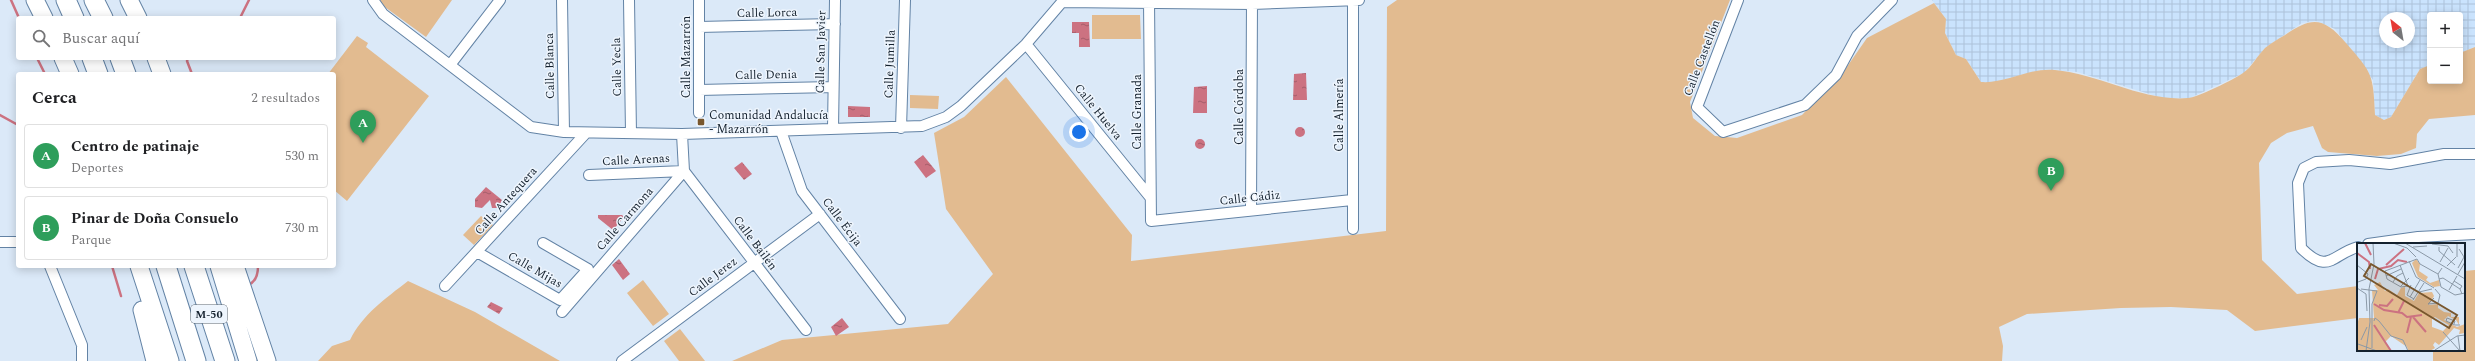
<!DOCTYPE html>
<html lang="es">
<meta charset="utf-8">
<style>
body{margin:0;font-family:Spectral,serif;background:#f6f6f6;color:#202124}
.controls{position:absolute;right:12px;top:12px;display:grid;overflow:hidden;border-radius:4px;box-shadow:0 2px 10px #0003}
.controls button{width:36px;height:36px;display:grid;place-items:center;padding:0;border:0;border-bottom:1px solid #e0e0e0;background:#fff;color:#202124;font:20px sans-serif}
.compass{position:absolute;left:2379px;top:12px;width:36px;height:36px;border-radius:50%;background:#fff;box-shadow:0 2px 10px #0003;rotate:329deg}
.you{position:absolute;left:1079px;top:132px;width:14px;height:14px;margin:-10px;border:3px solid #fff;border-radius:50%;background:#1a73e8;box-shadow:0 0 0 6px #1a73e833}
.badge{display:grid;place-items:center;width:26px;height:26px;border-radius:50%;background:#78572e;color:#fff;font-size:13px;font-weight:700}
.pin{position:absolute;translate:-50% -33px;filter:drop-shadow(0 1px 2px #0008)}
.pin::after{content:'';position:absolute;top:21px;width:14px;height:12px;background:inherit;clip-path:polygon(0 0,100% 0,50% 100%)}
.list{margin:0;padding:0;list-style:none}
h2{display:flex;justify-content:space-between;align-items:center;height:52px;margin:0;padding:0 16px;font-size:17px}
h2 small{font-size:13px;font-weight:400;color:#757577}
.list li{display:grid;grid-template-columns:26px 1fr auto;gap:12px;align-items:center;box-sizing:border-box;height:64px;margin:0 8px 8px;padding:0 8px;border:1px solid #e0e0e0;border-radius:4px}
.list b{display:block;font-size:15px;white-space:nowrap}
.list p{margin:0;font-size:13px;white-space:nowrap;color:#757577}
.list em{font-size:13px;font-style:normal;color:#757577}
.icon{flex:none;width:22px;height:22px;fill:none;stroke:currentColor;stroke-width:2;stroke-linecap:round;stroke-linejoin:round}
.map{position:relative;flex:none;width:2475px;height:361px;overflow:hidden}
.search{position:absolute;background:#fff;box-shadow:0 2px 10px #0003;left:16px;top:16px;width:320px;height:44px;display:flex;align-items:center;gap:10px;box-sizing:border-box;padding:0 14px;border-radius:4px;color:#757577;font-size:15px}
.panel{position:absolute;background:#fff;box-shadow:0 2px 10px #0003;left:16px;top:72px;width:320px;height:196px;border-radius:4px}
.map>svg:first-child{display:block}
.industrial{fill:url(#industrial-grid);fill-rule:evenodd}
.green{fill:#e2bb90}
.water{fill:url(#water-ripples)}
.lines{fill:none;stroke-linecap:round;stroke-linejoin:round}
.stream{stroke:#cc7281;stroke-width:2.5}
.minor-casing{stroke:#6383a5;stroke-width:12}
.trunk-casing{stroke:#6383a5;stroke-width:19}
.motorway-casing{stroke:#6383a5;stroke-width:21}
.minor{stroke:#fff;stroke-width:10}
.trunk{stroke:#fff;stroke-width:17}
.motorway{stroke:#fff;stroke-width:19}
.poi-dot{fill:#78572e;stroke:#eef5fd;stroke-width:1.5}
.labels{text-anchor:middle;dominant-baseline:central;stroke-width:3;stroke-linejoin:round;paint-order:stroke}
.shield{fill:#eef5fd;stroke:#55616c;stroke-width:1}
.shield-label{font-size:11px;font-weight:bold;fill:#14212e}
.street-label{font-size:12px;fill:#14212e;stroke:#eef5fd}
.poi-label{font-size:12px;fill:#14212e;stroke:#eef5fd;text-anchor:start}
.inset-river{fill:none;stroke:#cc7281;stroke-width:2}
.inset-road{fill:none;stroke:#8b99a7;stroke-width:1}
.view{fill:#78572e;fill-opacity:0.15;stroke:#78572e;stroke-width:2}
.inset-edge{fill:none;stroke:#14212e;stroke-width:2}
</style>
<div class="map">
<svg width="2475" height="361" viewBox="0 0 2475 361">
<defs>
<pattern id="industrial-grid" width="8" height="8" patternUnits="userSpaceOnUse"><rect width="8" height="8" fill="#cae3fd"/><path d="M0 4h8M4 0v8" fill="none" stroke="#adc2d9"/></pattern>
<pattern id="water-ripples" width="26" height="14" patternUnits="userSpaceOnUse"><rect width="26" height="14" fill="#cc7281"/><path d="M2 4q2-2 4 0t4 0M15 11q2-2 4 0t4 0" fill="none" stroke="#a45d6a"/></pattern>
</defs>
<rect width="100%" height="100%" fill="#dbe9f8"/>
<path class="industrial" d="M 1932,0 L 2475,0 L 2475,47 L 2460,53 L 2460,15 L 2430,15 L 2430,65 L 2420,69 L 2391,117 L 2384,120 L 2375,115 L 2373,80 L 2335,29 L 2316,21 L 2302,23 L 2265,48 L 2244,73 L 2190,98 L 2166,99 L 2077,72 L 2053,70 L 2041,70 L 1991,83 L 1981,82 L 1966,59 L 1956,55 L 1945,33 L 1946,19 ZM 2385,18 L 2409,18 L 2409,42 L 2385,42 Z"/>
<path class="green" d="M 380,0 L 452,0 L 426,37 L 382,5 Z
M 1397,0 L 1730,0 L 1690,102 L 1693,118 L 1715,136 L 1737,138 L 1802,115 L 1844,71 L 1867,38 L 1934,3 L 1946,19 L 1945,33 L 1956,55 L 1966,59 L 1981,82 C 2006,84 2030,67 2055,70 C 2099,74 2144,102 2188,98 C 2196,98 2235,79 2243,73 C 2252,67 2257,56 2265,48 C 2271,43 2278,39 2285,35 C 2312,16 2324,17 2346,43 C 2373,74 2373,74 2375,115 L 2384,120 L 2391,117 L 2420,69 L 2430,65 L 2430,81 L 2460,81 L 2460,53 L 2475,47 L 2475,115 L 2429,119 L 2417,134 L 2416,148 L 2401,154 L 2377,156 L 2328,152 L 2322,148 L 2313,126 L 2287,133 L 2271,143 L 2259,163 L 2262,260 L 2297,294 L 2358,286 L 2358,318 L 2255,331 L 2227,310 L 2171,307 L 2121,308 L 2027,314 L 1999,327 L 2003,346 L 2002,361 L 732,361 L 782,340 L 948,324 L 993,274 L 946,209 L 934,133 L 964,117 L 1006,77 L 1132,235 L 1131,261 L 1386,231 L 1387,7 Z
M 1092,15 L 1140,15 L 1141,39 L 1092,39 Z
M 357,36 L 368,43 L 366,47 L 429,96 L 347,201 L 334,190 L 334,74 L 328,74 Z
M 910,95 L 939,96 L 938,109 L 910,108 Z
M 481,216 L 493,225 L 474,245 L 463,235 Z
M 2475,270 L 2475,361 L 2433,361 L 2433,350 L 2464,350 L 2464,271 Z
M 643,280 L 669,314 L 653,326 L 627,293 Z
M 408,281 L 475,312 L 560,361 L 318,361 L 332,346 L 350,340 C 362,315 386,298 408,281 Z
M 680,329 L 705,361 L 679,361 L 664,341 Z"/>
<path class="water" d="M 1072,22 L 1089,22 L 1090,47 L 1079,47 L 1079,33 L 1072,33 Z
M 1306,73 L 1307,100 L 1293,100 L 1294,74 Z
M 1207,86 L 1207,113 L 1193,113 L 1194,87 Z
M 848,106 L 870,107 L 870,117 L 848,117 Z
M1295 132a5 5 0 1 1 10 0a5 5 0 1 1-10 0Z
M1195 144a5 5 0 1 1 10 0a5 5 0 1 1-10 0Z
M 923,155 L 936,171 L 926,178 L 914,162 Z
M 742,162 L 752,174 L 744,180 L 734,168 Z
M 486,187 L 502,200 L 498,208 L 492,208 L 490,200 L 482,208 L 475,207 L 475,199 Z
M 598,215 L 622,215 L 624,217 L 613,230 L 598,218 Z
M 619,259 L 630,274 L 623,280 L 612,265 Z
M 491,302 L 503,308 L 499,314 L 487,307 Z
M 842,318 L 849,327 L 836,336 L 831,327 Z"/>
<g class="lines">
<path class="stream" d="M 11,0 L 19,18
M 240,18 L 249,0
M 37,58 L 45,74
M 188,58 L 187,61 L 192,74
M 0,115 L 18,125
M 112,266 L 121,296
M 248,285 C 256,282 258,273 258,266"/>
<defs>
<path id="minor" d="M 373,0 L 383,14 L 531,127 L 564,132 L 682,134 L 922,126 L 946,117 L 961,106 L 1026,44 L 1062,2 L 1252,4 L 1359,0
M 562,0 L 564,132
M 629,0 L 631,133
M 1149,0 L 1151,221 L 1352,200
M 1353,0 L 1353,229
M 1738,0 L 1697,107 L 1723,132 L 1805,105 L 1836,75 L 1857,36 L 1892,0
M 699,27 L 835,24
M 1026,44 L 1150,197
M 450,65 L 500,0
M 699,90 L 833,87
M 699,113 L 699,0
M 833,128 L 835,0
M 901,128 L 905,0
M 781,131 L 802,191 L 900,319
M 589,175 L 684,171 L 806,330
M 1251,210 L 1252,0
M 0,242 L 18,242
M 2368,244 L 2418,237 L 2475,234
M 2358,247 C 2332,254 2329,276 2301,248 L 2298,183 L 2304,168 L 2316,162 L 2349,160 L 2390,164 L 2444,154 L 2475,154
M 477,252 L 560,300 L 588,269 L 543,243
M 50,266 L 82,345 L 82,361
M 445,286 L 586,133
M 562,312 L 684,171 L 682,134
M 622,361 L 820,214"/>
<path id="trunk" d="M 35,0 L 44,18
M 129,0 L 138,18
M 63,58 L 70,74
M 156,58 L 162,74
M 139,266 L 170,361
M 219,266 L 248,361
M 235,266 L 267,361
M 142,310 L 155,361"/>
<path id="motorway" d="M 66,0 L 74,18
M 94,0 L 103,18
M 92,58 L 98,74
M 120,58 L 126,74
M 166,266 L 196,361
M 194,266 L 225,361"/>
</defs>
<use href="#minor" class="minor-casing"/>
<use href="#trunk" class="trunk-casing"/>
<use href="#motorway" class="motorway-casing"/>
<use href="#minor" class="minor"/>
<use href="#trunk" class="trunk"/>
<use href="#motorway" class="motorway"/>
</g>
<rect class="poi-dot" x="697" y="118" width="8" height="8" rx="2"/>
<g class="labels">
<rect class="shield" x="191" y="305" width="36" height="18" rx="3"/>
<g class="shield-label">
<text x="209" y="314">M-50</text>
</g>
<g class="street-label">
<text transform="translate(767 13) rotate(-1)">Calle Lorca</text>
<text transform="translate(821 52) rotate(-89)">Calle San Javier</text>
<text transform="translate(686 57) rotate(-90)">Calle Mazarrón</text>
<text transform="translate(1702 58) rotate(-69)">Calle Castellón</text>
<text transform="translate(890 64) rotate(-88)">Calle Jumilla</text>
<text transform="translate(550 66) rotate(-91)">Calle Blanca</text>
<text transform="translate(617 67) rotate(-91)">Calle Yecla</text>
<text transform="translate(766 75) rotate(-1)">Calle Denia</text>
<text transform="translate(1239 107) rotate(-90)">Calle Córdoba</text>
<text transform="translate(1098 112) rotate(51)">Calle Huelva</text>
<text transform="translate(1137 112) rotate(-90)">Calle Granada</text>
<text transform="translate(1339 115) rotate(-90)">Calle Almería</text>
<text transform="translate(636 160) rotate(-3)">Calle Arenas</text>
<text transform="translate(1250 198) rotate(-6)">Calle Cádiz</text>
<text transform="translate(506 201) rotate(-48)">Calle Antequera</text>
<text transform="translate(625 219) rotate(-49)">Calle Carmona</text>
<text transform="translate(842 222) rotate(53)">Calle Écija</text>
<text transform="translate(755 243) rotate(53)">Calle Bailén</text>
<text transform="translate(535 270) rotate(30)">Calle Mijas</text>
<text transform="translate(713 277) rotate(-37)">Calle Jerez</text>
</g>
<g class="poi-label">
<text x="709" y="115">Comunidad Andalucía<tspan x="709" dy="14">- Mazarrón</tspan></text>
</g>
</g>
<g transform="translate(2357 243)">
<rect width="108" height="108" fill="#dbe9f8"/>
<path d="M 59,16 L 63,21 L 62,28 L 71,34 L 69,37 L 73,40 L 82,37 L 83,43 L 77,44 L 61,34 L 55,20 ZM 23,39 L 28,48 L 31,46 L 40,52 L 44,45 L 48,44 L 48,53 L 57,58 L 62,50 L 75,49 L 77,53 L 72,62 L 81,61 L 81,65 L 87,69 L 94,70 L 94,74 L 102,74 L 102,82 L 99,77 L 91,73 L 87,77 L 100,84 L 108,81 L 108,90 L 102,91 L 103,87 L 97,85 L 82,102 L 78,99 L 76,102 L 78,105 L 73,108 L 51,108 L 50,104 L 34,93 L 28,99 L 34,107 L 38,108 L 0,108 L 0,82 L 2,75 L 17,75 L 15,47 L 21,47 L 17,42 ZM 78,74 L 92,82 L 86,88 L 75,84 L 75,76 Z" fill="#e2bb90" fill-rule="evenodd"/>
<path class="inset-river" d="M 8,0 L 14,12M 0,10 L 12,19 L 13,26M 29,22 L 47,6M 18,36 L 21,26 L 34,23 L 41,17 L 50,19M 17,61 L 27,67 L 45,70 L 50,74 L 65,72M 22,62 L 30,63 L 36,56M 41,70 L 47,58M 56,74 L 69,89M 17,82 L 34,108M 50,90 L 54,74"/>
<path class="inset-road" d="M 36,0 L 50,5 L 59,14M 48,0 L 108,36M 75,1 L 91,3 L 96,10M 56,4 L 70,3M 82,4 L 82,8 L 98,22M 100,14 L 100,0M 60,16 L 28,28 L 30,36 L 44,44 L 51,43 L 62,49 L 75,46M 60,16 L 63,21 L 81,31M 52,18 L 59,34 L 77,45M 83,19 L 91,5M 0,22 L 11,31 L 9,36 L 1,39M 43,22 L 51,43M 90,23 L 99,14M 85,25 L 81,31 L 84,44 L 98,52 L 108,50M 101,25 L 107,14 L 102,6M 101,31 L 108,19M 29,33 L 44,26M 82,36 L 86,35 L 103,46 L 105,51M 97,38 L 105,43 L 103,46M 36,39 L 40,33 L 46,30M 54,42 L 50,52 L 57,56M 43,44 L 52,35M 0,45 L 9,51 L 10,68M 4,46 L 20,48 L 15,61 L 15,105M 92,47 L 100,33M 53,54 L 63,37M 77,55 L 71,61 L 81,60 L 83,52 L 78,46M 56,57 L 67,40M 17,78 L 18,75 L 22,78 L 34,93 L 46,97 L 51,108M 97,81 L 98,78 L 90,75 L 89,78 L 98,82 L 103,82M 86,89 L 103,108M 101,93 L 103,108M 4,97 L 10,84M 1,101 L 20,108M 78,107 L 100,93 L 108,92M 9,108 L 13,79 L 12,46 L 17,21 L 16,0"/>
<path class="view" d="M 14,21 L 100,72 L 92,85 L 7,33 Z"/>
<rect width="108" height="108" class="inset-edge"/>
</g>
</svg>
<div class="controls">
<button>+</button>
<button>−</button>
</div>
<svg class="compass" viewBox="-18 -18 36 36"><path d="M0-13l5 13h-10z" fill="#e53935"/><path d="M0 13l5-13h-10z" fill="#757577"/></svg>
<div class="you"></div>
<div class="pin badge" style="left:363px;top:143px;background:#2e9e5b">A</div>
<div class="pin badge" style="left:2051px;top:191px;background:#2e9e5b">B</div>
<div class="search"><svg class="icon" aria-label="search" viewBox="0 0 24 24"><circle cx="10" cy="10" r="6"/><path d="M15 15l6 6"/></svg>Buscar aquí</div>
<section class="panel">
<h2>Cerca<small>2 resultados</small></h2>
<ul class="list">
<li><span class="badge" style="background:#2e9e5b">A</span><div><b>Centro de patinaje</b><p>Deportes</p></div><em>530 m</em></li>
<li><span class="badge" style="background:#2e9e5b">B</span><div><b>Pinar de Doña Consuelo</b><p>Parque</p></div><em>730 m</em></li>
</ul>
</section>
</div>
